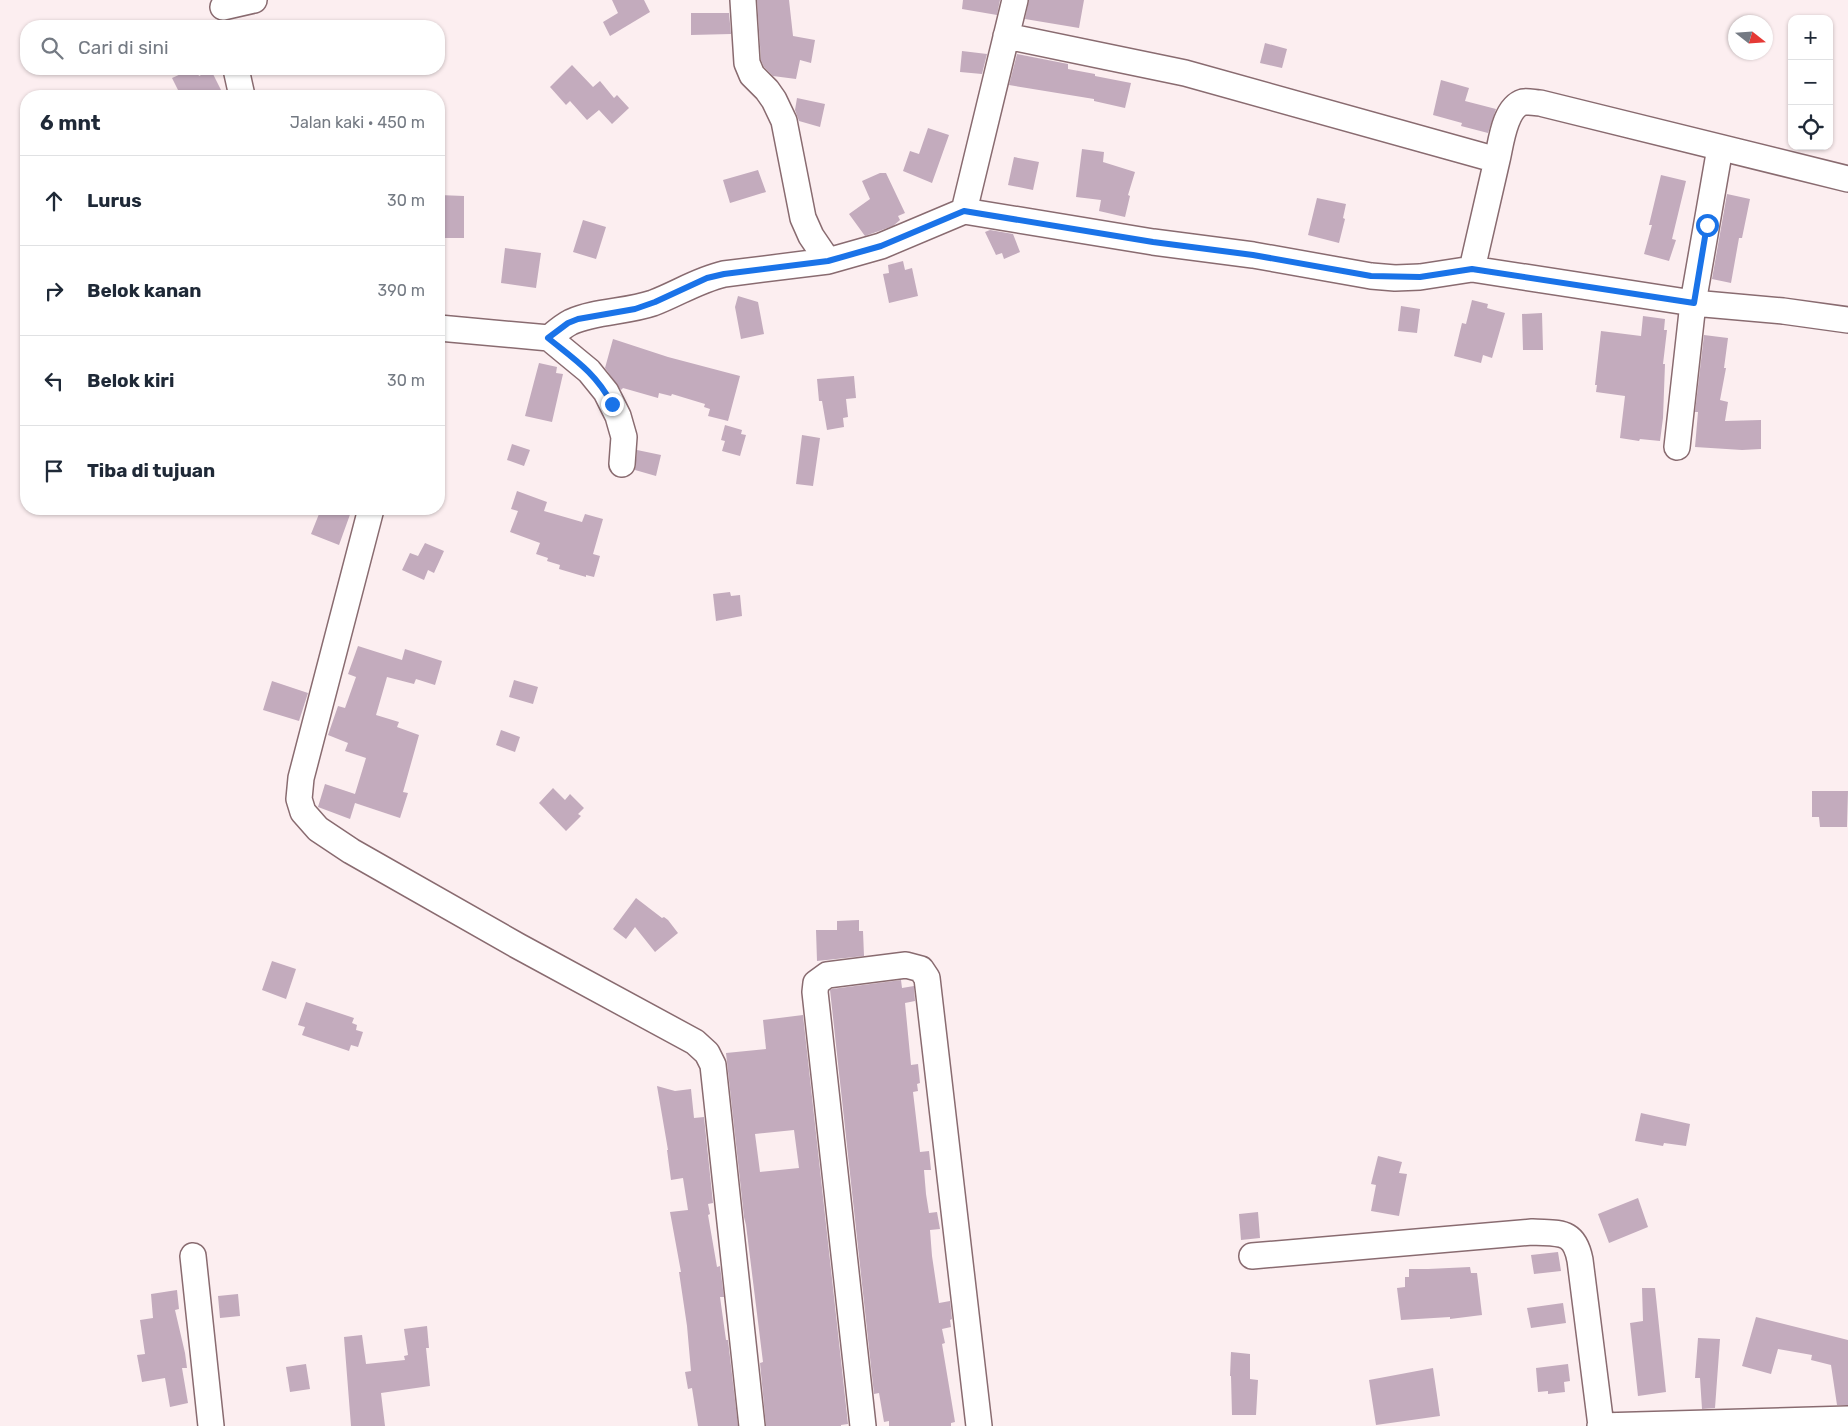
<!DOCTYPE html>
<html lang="id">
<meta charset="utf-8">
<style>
body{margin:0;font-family:Rubik,sans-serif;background:#f6f6f7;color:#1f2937}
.controls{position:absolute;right:15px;top:15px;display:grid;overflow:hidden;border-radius:10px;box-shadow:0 1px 4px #0004}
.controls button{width:45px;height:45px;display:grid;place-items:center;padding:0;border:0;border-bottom:1px solid #e0e1e3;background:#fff;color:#1f2937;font:25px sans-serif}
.compass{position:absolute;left:1728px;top:15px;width:45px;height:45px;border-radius:50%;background:#fff;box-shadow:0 1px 4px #0004;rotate:107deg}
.stop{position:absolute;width:15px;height:15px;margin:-11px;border:4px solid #1a73e8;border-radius:50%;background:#fff}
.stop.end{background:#1a73e8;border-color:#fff;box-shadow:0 1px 5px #0008}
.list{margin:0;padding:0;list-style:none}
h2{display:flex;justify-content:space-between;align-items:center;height:65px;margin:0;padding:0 20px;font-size:21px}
h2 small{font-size:16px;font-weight:400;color:#747a83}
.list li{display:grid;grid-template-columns:32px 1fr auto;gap:15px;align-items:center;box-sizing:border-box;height:90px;padding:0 20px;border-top:1px solid #e0e1e3}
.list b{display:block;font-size:19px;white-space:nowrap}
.list em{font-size:16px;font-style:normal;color:#747a83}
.icon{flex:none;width:28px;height:28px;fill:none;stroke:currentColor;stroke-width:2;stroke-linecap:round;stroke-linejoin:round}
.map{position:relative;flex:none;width:1848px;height:1426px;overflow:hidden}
.search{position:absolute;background:#fff;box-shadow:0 1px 4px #0004;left:20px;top:20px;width:425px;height:55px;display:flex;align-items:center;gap:12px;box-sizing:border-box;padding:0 18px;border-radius:20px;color:#747a83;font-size:19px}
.panel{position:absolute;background:#fff;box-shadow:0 1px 4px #0004;left:20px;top:90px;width:425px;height:425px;border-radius:20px}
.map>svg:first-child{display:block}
.building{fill:#c3abbd;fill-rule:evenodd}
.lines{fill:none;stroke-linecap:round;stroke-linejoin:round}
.minor-casing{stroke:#896b70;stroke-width:28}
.minor{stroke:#fff;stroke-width:25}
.route{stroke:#1a73e8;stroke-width:6}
</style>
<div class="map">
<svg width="1848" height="1426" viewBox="0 0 1848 1426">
<rect width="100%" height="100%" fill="#fceef0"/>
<path class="building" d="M 612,0 L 644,0 L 650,12 L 610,36 L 603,22 L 618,13 Z
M 757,0 L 789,0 L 793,36 L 815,40 L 811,63 L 800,60 L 796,79 L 773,76 L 764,67 L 761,60 Z
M 963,0 L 1000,0 L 997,15 L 962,9 Z
M 1029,0 L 1084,0 L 1079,28 L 1025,19 Z
M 691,13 L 729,13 L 731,34 L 691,35 Z
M 1265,43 L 1287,49 L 1282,68 L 1260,63 Z
M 962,51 L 987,54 L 982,74 L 960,72 Z
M 1017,54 L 1068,64 L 1068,69 L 1095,74 L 1095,76 L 1131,83 L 1125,108 L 1094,101 L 1094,99 L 1009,85 Z
M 572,65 L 593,87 L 600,81 L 614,98 L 617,95 L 629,108 L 612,124 L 599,110 L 587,120 L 570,101 L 566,105 L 550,87 Z
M 192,69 L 196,69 L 199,76 L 211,70 L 222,92 L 213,96 L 181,96 L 172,78 Z
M 1441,80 L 1469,88 L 1465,101 L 1496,109 L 1488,133 L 1461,126 L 1462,123 L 1433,115 Z
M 797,98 L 825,104 L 820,127 L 799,121 L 795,110 Z
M 928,128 L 949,135 L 932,183 L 903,171 L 910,151 L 919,154 Z
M 1082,149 L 1104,152 L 1103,162 L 1135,172 L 1128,195 L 1130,196 L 1125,217 L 1099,211 L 1101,200 L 1076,197 Z
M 1014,157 L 1039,162 L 1033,190 L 1008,185 Z
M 758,170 L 766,192 L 730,203 L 723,180 Z
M 880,173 L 886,173 L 905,213 L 898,216 L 900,220 L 893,226 L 865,236 L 849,214 L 870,199 L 862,181 Z
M 1661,175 L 1686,181 L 1672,239 L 1676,240 L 1669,261 L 1644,254 L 1652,225 L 1649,225 Z
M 1727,194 L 1750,199 L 1742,238 L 1739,238 L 1731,283 L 1712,279 Z
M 439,195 L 464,196 L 464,238 L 439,238 Z
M 1317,198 L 1346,204 L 1343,218 L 1345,219 L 1339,243 L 1308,235 Z
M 583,220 L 606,227 L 596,259 L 573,252 Z
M 990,230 L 1013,234 L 1020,252 L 1004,259 L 1002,253 L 996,255 L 985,232 Z
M 505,248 L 541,253 L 536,288 L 501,283 Z
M 903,261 L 905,270 L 912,268 L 918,296 L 889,303 L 883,274 L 889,273 L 888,265 Z
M 738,296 L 758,302 L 764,334 L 741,339 L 735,307 Z
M 1472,300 L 1488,304 L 1487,308 L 1505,313 L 1492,358 L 1483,355 L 1481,363 L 1454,356 L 1462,323 L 1466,324 Z
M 1401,306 L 1420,309 L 1417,333 L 1398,331 Z
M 1542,313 L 1543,350 L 1523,350 L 1522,314 Z
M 1643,316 L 1665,319 L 1664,330 L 1667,330 L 1663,364 L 1665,364 L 1663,418 L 1660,441 L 1640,439 L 1639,441 L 1620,438 L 1625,396 L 1596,392 L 1597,385 L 1595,385 L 1601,331 L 1641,336 Z
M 1704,335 L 1728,338 L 1724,368 L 1726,368 L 1720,400 L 1728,402 L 1725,421 L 1761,420 L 1761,449 L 1742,450 L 1695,447 L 1698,412 L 1695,412 Z
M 613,339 L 668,357 L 740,376 L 728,421 L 708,416 L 710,409 L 704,407 L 705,404 L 672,394 L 671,396 L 659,393 L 658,398 L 623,388 L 621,390 L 605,368 Z
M 539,363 L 557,367 L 556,373 L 563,374 L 552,422 L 525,416 Z
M 854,376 L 856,398 L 846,399 L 848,417 L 843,418 L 844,427 L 827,430 L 822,401 L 819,401 L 817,379 Z
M 725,425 L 742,430 L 741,434 L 746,435 L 740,456 L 722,451 L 725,441 L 721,440 Z
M 802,435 L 820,438 L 813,486 L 796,484 Z
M 512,444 L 530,450 L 524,466 L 507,460 Z
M 637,450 L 661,455 L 656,476 L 635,470 Z
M 517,491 L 547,502 L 544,511 L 582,522 L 585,514 L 603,519 L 593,554 L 600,556 L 594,577 L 586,575 L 586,577 L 559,569 L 560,565 L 547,561 L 548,558 L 536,554 L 540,543 L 510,532 L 518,511 L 511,509 Z
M 321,509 L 352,509 L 339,545 L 311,534 Z
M 425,543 L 444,551 L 434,573 L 428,570 L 424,580 L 402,570 L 410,553 L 418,556 Z
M 730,592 L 731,596 L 740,595 L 742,616 L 716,621 L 713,594 Z
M 358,646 L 402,660 L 405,649 L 442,661 L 435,685 L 416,679 L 414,684 L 387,677 L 376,715 L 399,722 L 397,727 L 419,735 L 403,792 L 408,793 L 400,818 L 355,803 L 350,819 L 318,807 L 325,784 L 355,794 L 366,758 L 345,751 L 348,743 L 328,735 L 338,706 L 345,708 L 356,677 L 348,674 Z
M 514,680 L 538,687 L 533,704 L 509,697 Z
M 272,681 L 308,693 L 299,721 L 263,710 Z
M 501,730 L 520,737 L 515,752 L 496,745 Z
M 553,788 L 565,800 L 570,794 L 584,808 L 578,814 L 581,816 L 566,831 L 539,803 Z
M 1812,791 L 1848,791 L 1847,827 L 1820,827 L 1819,817 L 1812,817 Z
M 636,898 L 662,918 L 664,917 L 668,920 L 678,933 L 655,952 L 635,927 L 626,939 L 613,929 Z
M 859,920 L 859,931 L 863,931 L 864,956 L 817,961 L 816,930 L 837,930 L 837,921 Z
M 272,961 L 296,969 L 286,999 L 262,990 Z
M 901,980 L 902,988 L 914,986 L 915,1001 L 905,1003 L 911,1065 L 918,1064 L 920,1083 L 917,1084 L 918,1091 L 913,1092 L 920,1152 L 929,1151 L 931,1170 L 924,1170 L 926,1194 L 929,1213 L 937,1212 L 940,1229 L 930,1230 L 932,1256 L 939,1303 L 950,1301 L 952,1319 L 950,1320 L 951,1327 L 942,1329 L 945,1343 L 942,1344 L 955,1422 L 951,1423 L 951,1426 L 889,1426 L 889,1421 L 884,1422 L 879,1393 L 874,1394 L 830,990 L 832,989 Z
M 306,1002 L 354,1018 L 352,1023 L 357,1025 L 356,1030 L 363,1032 L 358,1047 L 351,1045 L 349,1051 L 302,1035 L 305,1027 L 298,1025 Z
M 803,1015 L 848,1424 L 841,1425 L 841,1426 L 766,1426 L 760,1363 L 763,1362 L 746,1225 L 744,1217 L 726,1053 L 766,1049 L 763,1020 ZM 794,1130 L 799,1168 L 760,1172 L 755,1134 Z
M 657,1086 L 675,1091 L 691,1089 L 694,1118 L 704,1117 L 713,1203 L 708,1204 L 710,1214 L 708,1215 L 717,1267 L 720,1266 L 724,1297 L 720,1297 L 726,1340 L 728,1340 L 738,1426 L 698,1426 L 692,1388 L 688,1389 L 685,1372 L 691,1371 L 687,1326 L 679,1272 L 681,1272 L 670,1212 L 688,1210 L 683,1178 L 671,1180 L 667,1150 L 668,1150 Z
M 1641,1113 L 1690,1124 L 1686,1146 L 1664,1143 L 1663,1146 L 1635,1141 Z
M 1378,1156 L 1402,1162 L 1399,1173 L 1407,1174 L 1399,1216 L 1371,1211 L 1376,1185 L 1371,1184 Z
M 1638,1198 L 1648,1227 L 1609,1243 L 1598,1214 Z
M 1258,1212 L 1260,1238 L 1241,1240 L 1239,1214 Z
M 1558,1252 L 1561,1271 L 1534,1274 L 1531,1255 Z
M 1470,1267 L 1471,1273 L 1477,1273 L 1482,1315 L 1450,1319 L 1450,1317 L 1401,1320 L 1397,1288 L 1405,1287 L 1405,1277 L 1409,1277 L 1409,1269 L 1428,1269 Z
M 1642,1288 L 1655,1288 L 1666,1392 L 1638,1396 L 1630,1323 L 1643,1321 Z
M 177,1290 L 179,1309 L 175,1310 L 185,1353 L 187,1368 L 182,1368 L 188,1403 L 170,1407 L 165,1378 L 142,1382 L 137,1355 L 145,1354 L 140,1320 L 153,1318 L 151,1294 Z
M 238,1294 L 240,1316 L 220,1318 L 218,1296 Z
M 1563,1303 L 1566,1323 L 1531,1328 L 1527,1308 Z
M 1756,1317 L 1848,1340 L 1848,1405 L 1837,1405 L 1831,1365 L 1811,1360 L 1812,1355 L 1778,1349 L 1771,1374 L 1742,1366 Z
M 427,1326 L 429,1348 L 426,1348 L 430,1386 L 381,1393 L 385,1426 L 351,1426 L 344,1337 L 362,1335 L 366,1364 L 405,1360 L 404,1356 L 408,1355 L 404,1329 Z
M 1698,1338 L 1720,1339 L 1715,1408 L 1702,1409 L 1700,1378 L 1695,1378 Z
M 1231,1352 L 1250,1354 L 1250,1379 L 1258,1380 L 1256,1415 L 1232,1415 L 1231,1376 L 1230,1376 Z
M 306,1364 L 310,1389 L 290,1392 L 286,1367 Z
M 1568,1364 L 1570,1381 L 1564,1382 L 1565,1392 L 1548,1394 L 1548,1391 L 1538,1392 L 1536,1368 Z
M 1433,1368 L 1440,1416 L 1376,1425 L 1369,1380 Z"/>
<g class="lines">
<defs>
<path id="minor" d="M 743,0 L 747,63 L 752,75 L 767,90 L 774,100 L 784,121 L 803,218 L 811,236 L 828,261
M 223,7 L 254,0
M 1006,36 L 1185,73 L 1497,160 L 1472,269
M 236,69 L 242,96
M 1497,160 C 1501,144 1504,108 1523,102 C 1528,101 1535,103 1540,103 L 1848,179
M 964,211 L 1015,0
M 439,328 L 549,338 L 589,371 L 606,392 L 618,416 L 624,437 L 622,464
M 549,338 C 555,333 563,326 571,322 C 595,311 627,312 653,303 C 677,294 698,280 724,274 L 828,261 L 881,246 L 964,211 L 1153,242 L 1253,255 L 1371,276 L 1395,278 L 1420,277 L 1472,269 L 1693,303 L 1783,311 L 1848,320
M 1677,447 L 1693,303 L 1720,148
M 371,509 L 301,778 L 299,799 L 303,812 L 318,829 L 351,851 L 518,946 L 695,1042 L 707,1053 L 713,1065 L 752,1426
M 193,1256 L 211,1426
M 1252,1256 L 1532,1232 C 1559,1234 1574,1229 1580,1260 L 1601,1426
M 863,1426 L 815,992 L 816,983 L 827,975 L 906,965 L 921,969 L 927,978 L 979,1426
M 1600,1426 L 1848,1419"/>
</defs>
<use href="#minor" class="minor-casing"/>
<use href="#minor" class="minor"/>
</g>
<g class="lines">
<path class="route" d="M 612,404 C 596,373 574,359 548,338 L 568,323 L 578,319 L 635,309 L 655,302 L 707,278 L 724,274 L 828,261 L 881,246 L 964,211 L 1153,242 L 1253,255 L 1371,276 L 1420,277 L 1472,269 L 1694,303 L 1707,225"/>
</g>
</svg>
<div class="controls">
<button>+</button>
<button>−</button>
<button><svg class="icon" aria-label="locate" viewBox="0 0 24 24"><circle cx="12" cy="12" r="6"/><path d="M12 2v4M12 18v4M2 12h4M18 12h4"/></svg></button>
</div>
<svg class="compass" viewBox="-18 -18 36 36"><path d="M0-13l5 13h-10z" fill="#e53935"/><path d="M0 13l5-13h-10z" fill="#747a83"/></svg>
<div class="stop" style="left:1707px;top:225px"></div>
<div class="stop end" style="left:612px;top:404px"></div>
<div class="search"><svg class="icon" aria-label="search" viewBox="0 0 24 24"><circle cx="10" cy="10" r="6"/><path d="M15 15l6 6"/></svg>Cari di sini</div>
<section class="panel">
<h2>6 mnt<small>Jalan kaki · 450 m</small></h2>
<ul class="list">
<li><svg class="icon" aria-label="ahead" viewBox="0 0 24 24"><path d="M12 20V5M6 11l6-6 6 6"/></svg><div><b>Lurus</b></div><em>30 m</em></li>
<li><svg class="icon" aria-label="right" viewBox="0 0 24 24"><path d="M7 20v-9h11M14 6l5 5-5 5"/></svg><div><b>Belok kanan</b></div><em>390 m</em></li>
<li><svg class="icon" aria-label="left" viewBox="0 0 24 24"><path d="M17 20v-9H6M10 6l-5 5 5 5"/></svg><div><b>Belok kiri</b></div><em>30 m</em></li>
<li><svg class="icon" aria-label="arrive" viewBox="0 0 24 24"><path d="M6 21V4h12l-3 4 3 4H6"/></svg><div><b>Tiba di tujuan</b></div></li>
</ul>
</section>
</div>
